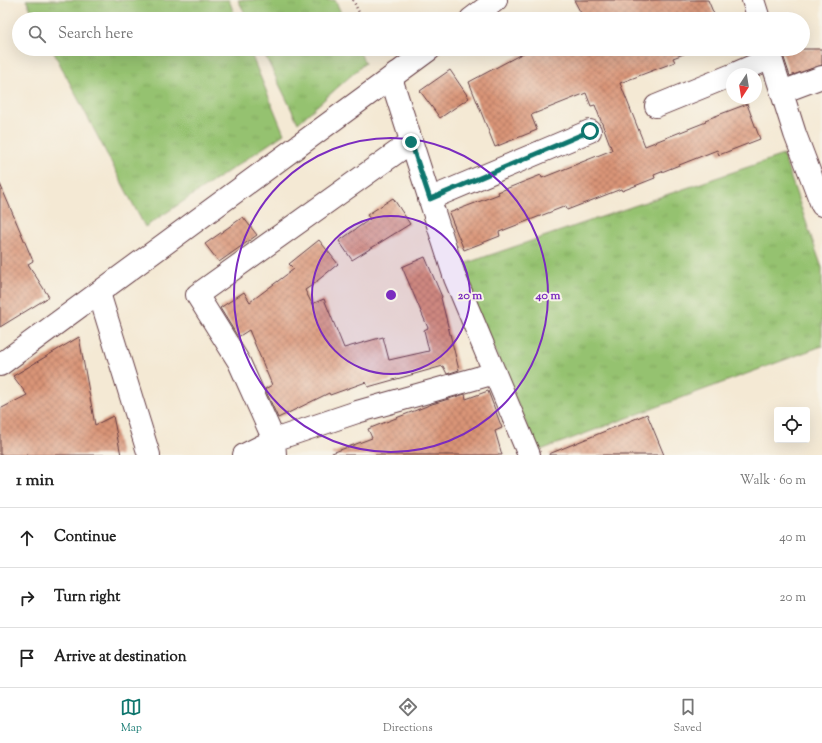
<!DOCTYPE html>
<meta charset="utf-8">
<style>
body{margin:0;font-family:"Sorts Mill Goudy",serif;background:#f6f6f6;color:#222}
.controls{position:absolute;right:12px;bottom:12px;display:grid;overflow:hidden;border-radius:4px;box-shadow:0 4px 16px #0002}
.controls button{width:36px;height:36px;display:grid;place-items:center;padding:0;border:0;border-bottom:1px solid #e0e0e0;background:#fff;color:#222;font:20px sans-serif}
.compass{position:absolute;left:726px;top:68px;width:36px;height:36px;border-radius:50%;background:#fff;box-shadow:0 4px 16px #0002;rotate:192deg}
.stop{position:absolute;width:12px;height:12px;margin:-9px;border:3px solid #0f766e;border-radius:50%;background:#fff}
.stop.end{background:#0f766e;border-color:#fff;box-shadow:0 1px 4px #0008}
.list{margin:0;padding:0;list-style:none}
h2{display:flex;justify-content:space-between;align-items:center;height:52px;margin:0;padding:0 16px;font-size:17px}
h2 small{font-size:13px;font-weight:400;color:#767676}
.list li{display:grid;grid-template-columns:26px 1fr auto;gap:12px;align-items:center;box-sizing:border-box;height:60px;padding:0 16px;border-top:1px solid #e0e0e0}
.list b{display:block;font-size:15px;white-space:nowrap}
.list em{font-size:13px;font-style:normal;color:#767676}
.icon{flex:none;width:22px;height:22px;fill:none;stroke:currentColor;stroke-width:2;stroke-linecap:round;stroke-linejoin:round}
.map{position:relative;flex:none;width:822px;height:455px;overflow:hidden}
.search{position:absolute;background:#fff;box-shadow:0 4px 16px #0002;left:12px;right:12px;top:12px;height:44px;display:flex;align-items:center;gap:10px;box-sizing:border-box;padding:0 14px;border-radius:22px;color:#767676;font-size:15px}
.sheet{height:232px;background:#fff}
nav{display:flex;justify-content:space-around;align-items:center;box-sizing:border-box;height:56px;border-top:1px solid #e0e0e0;background:#fff;font-size:11px;color:#767676}
nav a{display:grid;justify-items:center;gap:2px}
nav .on{color:#0f766e}
.map>svg:first-child{display:block}
.grass{fill:url(#grass-tufts);stroke:#70704e}
.building{fill:url(#building-cross-hatch)}
.lines{fill:none;stroke-linecap:round;stroke-linejoin:round}
.minor-casing{stroke:#643d44;stroke-width:24}
.tertiary-casing{stroke:#643d44;stroke-width:24}
.path{stroke:#643d44;stroke-width:2.5;stroke-dasharray:1 3;stroke-linecap:butt}
.minor{stroke:#fff;stroke-width:22}
.tertiary{stroke:#fff;stroke-width:22}
.route{stroke:#0f766e;stroke-width:5}
.ring{fill:none;stroke:#7b2cbf;stroke-width:2}
.centre{fill:#7b2cbf;stroke:#f7f3e8;stroke-width:2}
.ring-label{font-size:12px;text-anchor:middle;font-weight:bold;fill:#7b2cbf;stroke:#f7f3e8;stroke-width:4;stroke-linejoin:round;paint-order:stroke}
</style>
<div class="map">
<svg width="822" height="455" viewBox="0 0 822 455">
<defs>
<pattern id="grass-tufts" width="24" height="20" patternUnits="userSpaceOnUse"><rect width="24" height="20" fill="#95c270"/><path d="M3 7l-1-3M5 7V3M7 7l1-3M15 17l-1-3M17 17v-4M19 17l1-3" fill="none" stroke="#82a661"/></pattern>
<pattern id="building-cross-hatch" width="8" height="8" patternUnits="userSpaceOnUse"><rect width="8" height="8" fill="#d99477"/><path d="M0 0l8 8M0 8l8-8" fill="none" stroke="#b27862"/></pattern>
</defs>
<rect width="100%" height="100%" fill="#f7f3e8"/>
<filter id="ink" filterUnits="userSpaceOnUse"><feTurbulence type="fractalNoise" baseFrequency=".025" numOctaves="2"/><feDisplacementMap in="SourceGraphic" scale="8" xChannelSelector="R" yChannelSelector="G"/><feConvolveMatrix kernelMatrix="1 2 1 2 8 2 1 2 1" color-interpolation-filters="sRGB"/></filter>
<filter id="wash" filterUnits="userSpaceOnUse"><feTurbulence type="fractalNoise" baseFrequency=".012" numOctaves="4" result="noise"/><feDisplacementMap in="SourceGraphic" scale="16" xChannelSelector="R" yChannelSelector="G"/><feGaussianBlur stdDeviation="0.9" result="paint"/><feColorMatrix in="noise" values="0 0 0 0 0 0 0 0 0 0 0 0 0 0 0 0 0 1.4 0 .05"/><feComposite in="paint" operator="in"/></filter>
<g filter="url(#wash)">
<rect width="100%" height="100%" fill="#f4e9d4"/>
<path class="grass" d="M 26,0 L 229,0 L 236,19 L 36,19 Z
M 238,0 L 335,0 L 344,19 L 248,19 Z
M 52,49 L 249,49 L 284,134 L 145,227 Z
M 262,49 L 358,49 L 365,63 L 298,123 Z
M 783,155 L 822,268 L 822,346 L 538,451 L 458,266 Z"/>
<g id="blocks">
<path class="building" d="M 574,0 L 708,0 L 716,19 L 584,19 Z
M 531,49 L 697,49 L 673,58 L 675,62 L 620,83 L 645,146 L 706,122 L 705,120 L 747,104 L 760,139 L 719,155 L 717,150 L 654,175 L 655,178 L 622,191 L 621,189 L 567,210 L 566,206 L 499,232 L 500,236 L 464,250 L 449,213 L 499,194 L 498,192 L 541,175 L 542,178 L 612,150 L 595,105 L 591,106 L 586,93 L 531,115 L 537,130 L 495,147 L 469,82 Z
M 781,49 L 822,49 L 822,65 L 790,76 Z
M 450,70 L 469,98 L 440,118 L 420,91 Z
M 0,184 L 33,261 L 28,264 L 49,297 L 0,327 Z
M 393,198 L 410,224 L 352,260 L 339,241 L 370,219 L 367,215 Z
M 243,217 L 257,235 L 219,262 L 205,244 Z
M 319,240 L 338,264 L 317,281 L 317,282 L 305,290 L 312,304 L 324,299 L 344,348 L 383,337 L 389,360 L 429,351 L 424,330 L 428,328 L 402,267 L 425,257 L 442,297 L 441,298 L 459,370 L 447,374 L 443,366 L 368,387 L 366,382 L 330,395 L 329,393 L 278,418 L 265,389 L 272,385 L 249,330 L 238,337 L 220,308 L 244,292 L 250,302 L 294,269 L 289,264 Z
M 79,337 L 95,425 L 113,416 L 121,455 L 0,455 L 0,409 L 27,395 L 13,376 Z
M 488,391 L 502,428 L 495,431 L 502,455 L 332,455 L 332,453 L 372,438 L 368,429 L 432,404 L 465,394 L 466,399 Z
M 647,414 L 664,455 L 549,455 L 549,454 Z"/>
</g>
</g>
<g filter="url(#ink)">
<use href="#blocks" fill-opacity="0" stroke="#643d44" stroke-width="1"/>
<g class="lines">
<defs>
<path id="minor" d="M 753,0 L 759,19
M 768,49 L 795,134 L 822,205
M 734,74 L 771,58
M 391,78 L 455,278 L 529,455
M 782,92 L 822,77
M 656,106 L 732,75
M 429,199 L 590,131
M 99,293 L 149,455
M 244,455 L 274,440 L 357,412 L 495,373
M 275,455 L 274,440 L 239,362 L 197,295 L 411,142"/>
<path id="tertiary" d="M 471,19 L 496,0
M 0,365 L 430,49"/>
</defs>
<use href="#minor" class="minor-casing"/>
<use href="#tertiary" class="tertiary-casing"/>
<path class="path" d="M 353,0 L 362,19
M 377,49 L 380,56"/>
<use href="#minor" class="minor"/>
<use href="#tertiary" class="tertiary"/>
</g>
</g>
<g class="lines" filter="url(#ink)">
<path class="route" d="M 411,142 L 430,199 L 590,131"/>
</g>
<circle cx="391" cy="295" r="79" fill="#7b2cbf" fill-opacity=".12"/>
<g class="ring">
<circle cx="391" cy="295" r="79"/>
<circle cx="391" cy="295" r="157"/>
</g>
<circle cx="391" cy="295" r="6" class="centre"/>
<g class="ring-label">
<text x="470" y="299">20 m</text>
<text x="548" y="299">40 m</text>
</g>
</svg>
<div class="controls">
<button><svg class="icon" aria-label="locate" viewBox="0 0 24 24"><circle cx="12" cy="12" r="6"/><path d="M12 2v4M12 18v4M2 12h4M18 12h4"/></svg></button>
</div>
<svg class="compass" viewBox="-18 -18 36 36"><path d="M0-13l5 13h-10z" fill="#e53935"/><path d="M0 13l5-13h-10z" fill="#767676"/></svg>
<div class="stop" style="left:590px;top:131px"></div>
<div class="stop end" style="left:411px;top:142px"></div>
<div class="search"><svg class="icon" aria-label="search" viewBox="0 0 24 24"><circle cx="10" cy="10" r="6"/><path d="M15 15l6 6"/></svg>Search here</div>
</div>
<section class="sheet">
<h2>1 min<small>Walk · 60 m</small></h2>
<ul class="list">
<li><svg class="icon" aria-label="ahead" viewBox="0 0 24 24"><path d="M12 20V5M6 11l6-6 6 6"/></svg><div><b>Continue</b></div><em>40 m</em></li>
<li><svg class="icon" aria-label="right" viewBox="0 0 24 24"><path d="M7 20v-9h11M14 6l5 5-5 5"/></svg><div><b>Turn right</b></div><em>20 m</em></li>
<li><svg class="icon" aria-label="arrive" viewBox="0 0 24 24"><path d="M6 21V4h12l-3 4 3 4H6"/></svg><div><b>Arrive at destination</b></div></li>
</ul>
</section>
<nav>
<a class="on"><svg class="icon" aria-label="map" viewBox="0 0 24 24"><path d="M3 6l6-2 6 2 6-2v14l-6 2-6-2-6 2zM9 4v14M15 6v14"/></svg>Map</a>
<a><svg class="icon" aria-label="directions" viewBox="0 0 24 24"><path d="M12 3l9 9-9 9-9-9zM9 14v-3h6M13 9l2 2-2 2"/></svg>Directions</a>
<a><svg class="icon" aria-label="saved" viewBox="0 0 24 24"><path d="M7 4h10v16l-5-4-5 4z"/></svg>Saved</a>
</nav>
